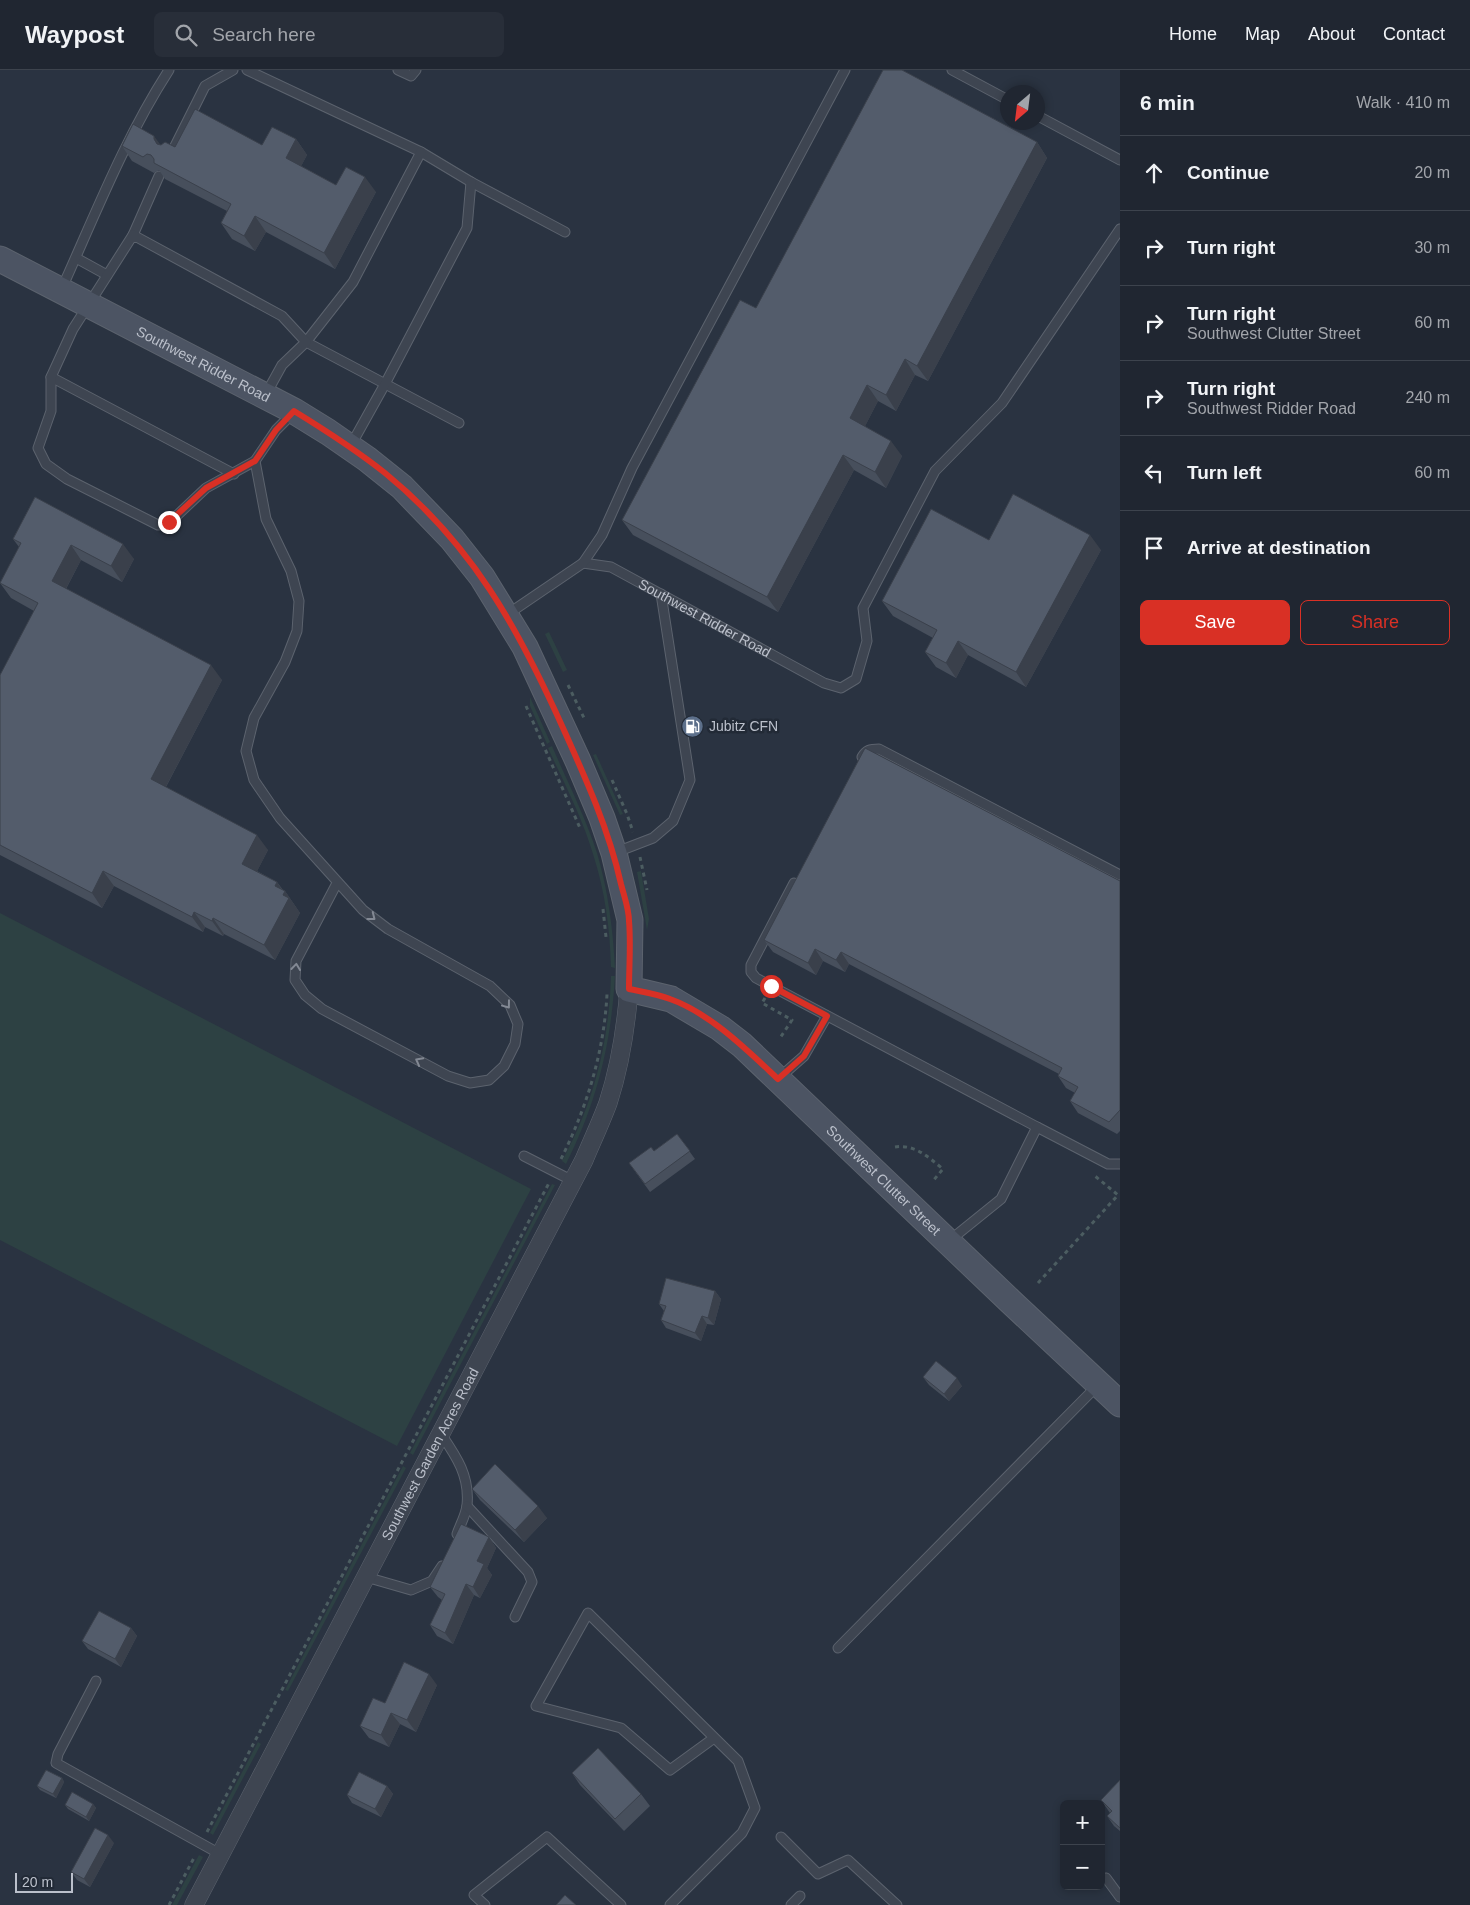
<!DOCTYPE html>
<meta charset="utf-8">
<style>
body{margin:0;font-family:Arial,sans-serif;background:#282e39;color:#f1f3f6}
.controls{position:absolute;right:15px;bottom:15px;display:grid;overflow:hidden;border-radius:8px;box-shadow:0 2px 8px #0003}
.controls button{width:45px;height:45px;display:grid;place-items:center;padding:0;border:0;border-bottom:1px solid #3d434d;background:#202631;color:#f1f3f6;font:25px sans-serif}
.compass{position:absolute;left:1000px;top:15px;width:45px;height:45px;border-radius:50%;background:#202631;box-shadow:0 2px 8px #0003;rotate:208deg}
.scale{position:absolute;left:15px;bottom:12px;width:58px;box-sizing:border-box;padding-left:5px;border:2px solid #bbc0cb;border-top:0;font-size:14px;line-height:18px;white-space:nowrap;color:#bbc0cb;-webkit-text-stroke:4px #222a36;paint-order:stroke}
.stop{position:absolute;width:15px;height:15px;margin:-11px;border:4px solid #d93025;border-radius:50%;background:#fff}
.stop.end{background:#d93025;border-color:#fff;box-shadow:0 1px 5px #0008}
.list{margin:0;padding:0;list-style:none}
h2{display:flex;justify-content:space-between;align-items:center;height:65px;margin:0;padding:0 20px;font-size:21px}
h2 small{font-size:16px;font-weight:400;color:#a2a5ab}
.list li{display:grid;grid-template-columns:32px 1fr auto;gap:15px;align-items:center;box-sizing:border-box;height:75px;padding:0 20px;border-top:1px solid #3d434d}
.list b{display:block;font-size:19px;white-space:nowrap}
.list p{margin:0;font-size:16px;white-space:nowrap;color:#a2a5ab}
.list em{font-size:16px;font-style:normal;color:#a2a5ab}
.actions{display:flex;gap:10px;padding:15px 20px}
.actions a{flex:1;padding:11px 0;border:1px solid #d93025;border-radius:8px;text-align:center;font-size:18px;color:#d93025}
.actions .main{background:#d93025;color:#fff}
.icon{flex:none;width:28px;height:28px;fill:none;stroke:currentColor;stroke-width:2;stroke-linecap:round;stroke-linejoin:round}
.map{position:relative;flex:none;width:1120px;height:1835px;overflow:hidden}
header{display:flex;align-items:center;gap:30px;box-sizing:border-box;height:70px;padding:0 25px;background:#202631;border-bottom:1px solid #3d434d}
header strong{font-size:24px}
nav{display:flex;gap:28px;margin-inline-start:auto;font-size:18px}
.search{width:350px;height:45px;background:#282e39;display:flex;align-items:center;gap:12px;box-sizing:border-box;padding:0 18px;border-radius:8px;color:#a2a5ab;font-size:19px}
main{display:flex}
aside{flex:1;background:#202631}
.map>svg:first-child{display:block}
.green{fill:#2d4143}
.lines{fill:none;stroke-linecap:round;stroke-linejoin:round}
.lane-casing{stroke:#5c636e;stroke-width:11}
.street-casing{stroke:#5c636e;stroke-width:19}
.secondary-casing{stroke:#5c636e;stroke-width:27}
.path{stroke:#4c5d61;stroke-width:3;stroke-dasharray:4 4;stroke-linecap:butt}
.lane{stroke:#3e4551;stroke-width:9}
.street{stroke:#3e4551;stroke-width:18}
.secondary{stroke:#4c5463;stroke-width:25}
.wall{fill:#474f5c}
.shaded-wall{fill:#3a404b}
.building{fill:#535c6b;stroke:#3a404b}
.oneway{stroke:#838994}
.route{stroke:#d93025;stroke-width:6}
.labels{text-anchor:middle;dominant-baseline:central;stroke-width:5;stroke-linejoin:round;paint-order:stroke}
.street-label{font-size:14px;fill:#bbc0cb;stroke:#222a36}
.poi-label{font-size:14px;fill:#bbc0cb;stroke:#222a36;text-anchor:start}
</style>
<header>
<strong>Waypost</strong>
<div class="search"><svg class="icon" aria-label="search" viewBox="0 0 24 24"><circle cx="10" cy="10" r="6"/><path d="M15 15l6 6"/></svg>Search here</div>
<nav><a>Home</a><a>Map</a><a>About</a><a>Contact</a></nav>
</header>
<main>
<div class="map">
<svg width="1120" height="1835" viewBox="0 0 1120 1835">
<rect width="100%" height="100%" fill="#2a3341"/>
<path class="green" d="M 549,562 L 567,600 L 563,602 L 545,564 Z
M 530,627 L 550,672 L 547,674 L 530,636 Z
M 552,676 C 567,711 585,746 597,783 C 608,820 613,859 615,898 L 611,897 C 610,859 605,821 593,784 C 582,747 564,713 548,678 Z
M 596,684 L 623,744 L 620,745 L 593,685 Z
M 641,801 L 649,849 L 647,860 L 637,802 Z
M 0,843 L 531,1119 L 397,1376 L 0,1170 Z
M 611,906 L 615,906 C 611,975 597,1032 566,1094 L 562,1091 C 594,1033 609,972 611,906 Z
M 552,1114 L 555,1115 L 413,1385 L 410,1383 Z
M 403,1396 L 406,1398 L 288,1621 L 285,1620 Z
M 258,1672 L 261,1674 L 213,1765 L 210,1763 Z
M 199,1785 L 203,1787 L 177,1835 L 172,1835 Z"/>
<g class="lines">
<defs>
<g id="lane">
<path d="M 247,0 L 421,82 L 471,112 L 565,162"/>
<path d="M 398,0 L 411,6 L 416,0"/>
<path d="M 952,0 L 1008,30"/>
<path d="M 1038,46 L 1120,90"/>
<path d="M 421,82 L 353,212 L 306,272 L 459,353"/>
<path d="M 171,84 L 205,16 L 233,0"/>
<path d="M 133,165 L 159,106"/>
<path d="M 76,188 L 107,205"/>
<path d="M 62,218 C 95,145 125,68 169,0"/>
<path d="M 51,307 L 234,404"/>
<path d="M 266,324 L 282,295 L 306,272 L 282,246 L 133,165 L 73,259 L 51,307 L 51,341 L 38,378 L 46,394 L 67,409 L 158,455 L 169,453 L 206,418 L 255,391 L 276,360 L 293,343"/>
<path d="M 351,375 L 385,314 L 467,158 L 471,112"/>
<path d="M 255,391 L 266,449 L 291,501 L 299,531 L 297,561 L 285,592 L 254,648 L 246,681 L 254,710 L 280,748 L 363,840 L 388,859 L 490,916 L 510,935 L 518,954 L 515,974 L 504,996 L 489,1010 L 470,1013 L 448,1006 L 322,939 L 305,925 L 295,910 L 296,891 L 337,813"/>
<path id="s1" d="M 583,493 L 611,497 L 824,613 L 841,618 L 856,609 L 867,571 L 863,538 L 935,401 L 1002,333 L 1120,159"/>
<path d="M 508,544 L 583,493 L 602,465 L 632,398 L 845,0"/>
<path d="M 862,687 C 866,680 870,679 879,679 L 1120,805"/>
<path d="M 614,783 L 653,768 L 673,751 L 690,710 L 661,524"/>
<path d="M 794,813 L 751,895 L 751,902 L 756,908 L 1037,1057"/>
<path d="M 779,1008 L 804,986 L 827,946"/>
<path d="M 524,1086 L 573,1111"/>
<path d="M 949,1171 L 1001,1129 L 1037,1057 L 1108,1094 L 1120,1094"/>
<path d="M 441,1364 C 456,1386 470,1406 467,1435 C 466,1445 460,1455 457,1464"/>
<path d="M 467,1436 L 528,1502 L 532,1512 L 515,1547"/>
<path d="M 366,1507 L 411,1520 L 432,1511 L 442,1496"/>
<path d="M 838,1578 L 1098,1315"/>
<path d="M 96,1611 L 58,1684 L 56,1693 L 220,1784"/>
<path d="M 781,1767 L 818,1804 L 848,1790 L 897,1835"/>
<path d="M 1106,1808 L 1120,1827"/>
<path d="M 485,1835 L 474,1825 L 547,1767 L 621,1835"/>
<path d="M 670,1835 L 742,1763 L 755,1738 L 738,1691 L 588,1543 L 536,1636 L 621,1658 L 670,1700 L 714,1668"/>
<path d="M 791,1835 L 800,1826"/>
</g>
<g id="street">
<path id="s2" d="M 194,1835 L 584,1090 C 592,1071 601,1052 608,1033 C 620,996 626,958 629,919"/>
</g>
<g id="secondary">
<path id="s3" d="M 0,189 L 294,341 L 328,362 L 367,389 L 402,417 L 452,469 L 482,507 L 525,577 L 578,691 L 602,748 L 614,783 L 630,850 L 629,919 L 671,929 L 720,958 L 742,975 L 1010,1231 L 1120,1334"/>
</g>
</defs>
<use href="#lane" class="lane-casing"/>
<use href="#street" class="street-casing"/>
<use href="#secondary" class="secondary-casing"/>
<path class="path" d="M 568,615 L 585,650
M 526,636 L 580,758
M 612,710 L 627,744 L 633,762
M 640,787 L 647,820
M 603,839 L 606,867
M 765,928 L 762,933 L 792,950 L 780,968
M 895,1077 C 915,1074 928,1087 943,1099 L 932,1112
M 561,1089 C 587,1037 604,982 607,924
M 1038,1213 L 1118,1125 L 1095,1106 L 1096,1103
M 207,1762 L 549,1113
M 169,1835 L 195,1786"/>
<use href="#lane" class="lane"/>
<use href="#street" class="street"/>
<use href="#secondary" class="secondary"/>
</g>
<path class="wall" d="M 296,69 L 307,85 L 301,96 L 336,115 L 376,122 L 335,199 L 266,162 L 255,181 L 232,169 L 221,153 L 227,141 L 165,109 L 159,100 L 154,103 L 132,91 L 122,76 L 161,75 L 175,77 L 262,75 Z
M 1037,72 L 1047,88 L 928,311 L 915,305 L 896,341 L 878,331 L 865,356 L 902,386 L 886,418 L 854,400 L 778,542 L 633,465 L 622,450 L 756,238 Z
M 35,427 L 134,489 L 122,512 L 81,490 L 66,519 L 222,610 L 166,717 L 268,780 L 257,801 L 277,812 L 283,820 L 285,821 L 300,843 L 275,890 L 224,864 L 223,866 L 205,857 L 203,862 L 114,816 L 102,838 L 0,785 L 0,606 L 34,541 L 11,528 L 0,513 L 19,477 L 13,469 Z
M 989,470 L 1101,480 L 1026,617 L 968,585 L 956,608 L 936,597 L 925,582 L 933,568 L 893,546 L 882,531 Z
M 1120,811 L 1120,1061 L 1117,1064 L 1078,1043 L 1070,1031 L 1075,1023 L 1066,1018 L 1058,1006 L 1059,1004 L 849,894 L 845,902 L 823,891 L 816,905 L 773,882 L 764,870 Z
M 677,1064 L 695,1089 L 650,1122 L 629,1093 L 654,1081 Z
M 715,1221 L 721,1229 L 714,1255 L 707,1254 L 701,1271 L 666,1258 L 661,1250 L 664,1241 L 659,1234 Z
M 923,1307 L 962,1316 L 949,1331 L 929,1315 Z
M 472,1419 L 547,1448 L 524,1472 L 480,1430 Z
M 489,1467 L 496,1478 L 487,1498 L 492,1505 L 480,1528 L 474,1525 L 453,1574 L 437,1566 L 430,1555 L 442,1530 L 438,1527 L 430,1517 Z
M 131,1558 L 137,1566 L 121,1597 L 88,1579 L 82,1571 Z
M 437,1615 L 416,1662 L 400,1654 L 389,1677 L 369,1668 L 360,1656 L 385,1633 Z
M 572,1703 L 641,1724 L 650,1736 L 624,1761 L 580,1715 Z
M 62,1708 L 64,1712 L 56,1728 L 40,1720 L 37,1716 Z
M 1120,1710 L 1120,1761 L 1114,1756 L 1107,1746 L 1110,1743 L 1101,1730 Z
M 387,1716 L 393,1724 L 381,1747 L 352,1733 L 347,1725 Z
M 93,1734 L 96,1738 L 89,1751 L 68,1739 L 65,1735 Z
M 114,1773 L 90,1817 L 77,1810 L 71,1802 Z"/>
<path class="shaded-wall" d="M 154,66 L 165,81 L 165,85 L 154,69 Z
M 296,69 L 307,85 L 297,104 L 286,88 Z
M 1037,72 L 1047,88 L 928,311 L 917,296 Z
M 365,107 L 376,122 L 335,199 L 324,183 Z
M 255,146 L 266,162 L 255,181 L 244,166 Z
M 905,289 L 915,305 L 896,341 L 886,325 Z
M 867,315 L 878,331 L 861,364 L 850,348 Z
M 891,371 L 902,386 L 886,418 L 875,402 Z
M 843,385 L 854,400 L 778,542 L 767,527 Z
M 1090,465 L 1101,480 L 1026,617 L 1016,602 Z
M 123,474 L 134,489 L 122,512 L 111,496 Z
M 71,475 L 81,490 L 62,526 L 52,511 Z
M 958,571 L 968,585 L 956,608 L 946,593 Z
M 211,595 L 222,610 L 162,724 L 151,709 Z
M 257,765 L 268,780 L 253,809 L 242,794 Z
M 103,801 L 114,816 L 102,838 L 92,823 Z
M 277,812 L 284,823 L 285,821 L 300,843 L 275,890 L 264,875 L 275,816 Z
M 194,842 L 205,857 L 203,862 L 192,847 Z
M 213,848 L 224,864 L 223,866 L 212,851 Z
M 815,879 L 823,891 L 816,905 L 808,893 Z
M 841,882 L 849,894 L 845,902 L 836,890 Z
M 715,1221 L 721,1229 L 714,1255 L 708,1248 Z
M 702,1246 L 707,1254 L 701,1271 L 695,1263 Z
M 957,1308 L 962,1316 L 949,1331 L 944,1324 Z
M 538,1436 L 547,1448 L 524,1472 L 515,1460 Z
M 489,1467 L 496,1478 L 487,1498 L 492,1505 L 480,1528 L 473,1517 L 477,1491 Z
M 466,1514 L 474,1525 L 453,1574 L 445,1563 Z
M 131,1558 L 137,1566 L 121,1597 L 115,1589 Z
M 429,1604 L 437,1615 L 416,1662 L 407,1650 Z
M 391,1643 L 400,1654 L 389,1677 L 381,1665 Z
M 62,1708 L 64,1712 L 56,1728 L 53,1724 Z
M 387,1716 L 393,1724 L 381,1747 L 375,1739 Z
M 93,1734 L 96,1738 L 89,1751 L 86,1747 Z
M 108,1765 L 114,1773 L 90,1817 L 84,1809 Z"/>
<path class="building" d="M 883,0 L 902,0 L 1037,72 L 917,296 L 905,289 L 886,325 L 867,315 L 850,348 L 891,371 L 875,402 L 843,385 L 767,527 L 622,450 L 740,230 L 756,238 Z
M 195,39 L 262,75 L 272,57 L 296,69 L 286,88 L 336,115 L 346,97 L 365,107 L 324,183 L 255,146 L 244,166 L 221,153 L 231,134 L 154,93 L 154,89 L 151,85 L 147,84 L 143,87 L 122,76 L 133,54 L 154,66 L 154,69 L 157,74 L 161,75 L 165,72 L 175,77 Z
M 1013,424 L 1090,465 L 1016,602 L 958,571 L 946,593 L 925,582 L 937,560 L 882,531 L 931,439 L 989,470 Z
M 35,427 L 123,474 L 111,496 L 71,475 L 52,511 L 211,595 L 151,709 L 257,765 L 242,794 L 277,812 L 275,816 L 285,821 L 283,825 L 289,828 L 264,875 L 213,848 L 212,851 L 194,842 L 192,847 L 103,801 L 92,823 L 0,775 L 0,605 L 38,533 L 0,513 L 21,473 L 13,469 Z
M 865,678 L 1120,811 L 1120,1040 L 1109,1052 L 1070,1031 L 1078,1017 L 1058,1006 L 1062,998 L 841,882 L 836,890 L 815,879 L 808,893 L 764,870 Z
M 677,1064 L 690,1081 L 645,1114 L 629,1093 L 651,1077 L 654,1081 Z
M 666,1208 L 715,1221 L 708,1248 L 702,1246 L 695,1263 L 661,1250 L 666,1236 L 659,1234 Z
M 936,1291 L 957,1308 L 944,1324 L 923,1307 Z
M 495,1394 L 538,1436 L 515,1460 L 472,1419 Z
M 461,1454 L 489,1467 L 477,1491 L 484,1494 L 473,1517 L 466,1514 L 445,1563 L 430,1555 L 445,1524 L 430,1517 Z
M 99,1541 L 131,1558 L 115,1589 L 82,1571 Z
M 404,1592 L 429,1604 L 407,1650 L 391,1643 L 381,1665 L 360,1656 L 373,1628 L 385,1633 Z
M 598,1678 L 641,1724 L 615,1749 L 572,1703 Z
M 46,1700 L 62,1708 L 53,1724 L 37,1716 Z
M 359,1702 L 387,1716 L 375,1739 L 347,1725 Z
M 1120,1710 L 1120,1758 L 1107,1746 L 1112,1741 L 1101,1730 Z
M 72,1722 L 93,1734 L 86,1747 L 65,1735 Z
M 95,1758 L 108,1765 L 84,1809 L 71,1802 Z
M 565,1825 L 576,1835 L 556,1835 Z"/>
<defs><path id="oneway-chevron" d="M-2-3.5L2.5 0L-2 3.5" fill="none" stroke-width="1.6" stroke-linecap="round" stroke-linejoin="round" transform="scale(1.25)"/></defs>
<g class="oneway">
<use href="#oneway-chevron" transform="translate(372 847) rotate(38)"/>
<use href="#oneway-chevron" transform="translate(296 897) rotate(-83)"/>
<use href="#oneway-chevron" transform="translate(507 935) rotate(53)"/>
<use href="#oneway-chevron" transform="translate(419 991) rotate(-152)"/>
</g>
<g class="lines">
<path class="route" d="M 169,452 L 206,418 L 255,391 L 276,360 L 294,341 C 325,360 356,380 385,403 C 472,474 518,558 563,658 C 586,709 609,760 621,814 C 624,826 629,839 629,851 C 631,874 629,897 629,919 C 643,922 657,924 670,929 C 710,943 748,981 778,1009 L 804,986 L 827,946 L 771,916"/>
</g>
<defs>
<symbol id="fuel-disc" viewBox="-11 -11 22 22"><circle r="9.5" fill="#5c6f8a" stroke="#222a36"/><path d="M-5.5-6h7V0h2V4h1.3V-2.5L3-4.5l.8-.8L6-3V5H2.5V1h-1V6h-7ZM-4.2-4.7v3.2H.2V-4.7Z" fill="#fff"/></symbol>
</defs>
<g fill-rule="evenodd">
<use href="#fuel-disc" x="680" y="644" width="25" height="25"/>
</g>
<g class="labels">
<g class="street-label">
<text stroke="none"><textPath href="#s3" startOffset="229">Southwest Ridder Road</textPath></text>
<text stroke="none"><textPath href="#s1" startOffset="135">Southwest Ridder Road</textPath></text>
<text stroke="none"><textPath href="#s3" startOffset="1352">Southwest Clutter Street</textPath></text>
<text stroke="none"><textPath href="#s2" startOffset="509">Southwest Garden Acres Road</textPath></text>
</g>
<g class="poi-label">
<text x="709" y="656">Jubitz CFN</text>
</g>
</g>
</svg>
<div class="controls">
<button>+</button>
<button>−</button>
</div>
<svg class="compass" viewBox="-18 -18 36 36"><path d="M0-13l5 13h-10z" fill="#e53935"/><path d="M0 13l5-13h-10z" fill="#a2a5ab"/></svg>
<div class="scale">20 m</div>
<div class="stop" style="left:771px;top:916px"></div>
<div class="stop end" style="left:169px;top:452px"></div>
</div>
<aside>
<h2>6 min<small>Walk · 410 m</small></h2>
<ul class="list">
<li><svg class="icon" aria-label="ahead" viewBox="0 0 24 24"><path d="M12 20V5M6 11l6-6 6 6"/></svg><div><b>Continue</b></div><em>20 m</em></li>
<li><svg class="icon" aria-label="right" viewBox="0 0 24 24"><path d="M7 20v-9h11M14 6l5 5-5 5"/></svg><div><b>Turn right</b></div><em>30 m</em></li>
<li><svg class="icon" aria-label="right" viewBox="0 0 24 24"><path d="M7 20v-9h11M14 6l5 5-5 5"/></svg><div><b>Turn right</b><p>Southwest Clutter Street</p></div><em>60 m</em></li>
<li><svg class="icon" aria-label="right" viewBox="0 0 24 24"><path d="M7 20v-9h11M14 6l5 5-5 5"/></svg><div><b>Turn right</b><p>Southwest Ridder Road</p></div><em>240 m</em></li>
<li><svg class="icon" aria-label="left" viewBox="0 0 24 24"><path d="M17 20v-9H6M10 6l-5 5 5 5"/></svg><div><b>Turn left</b></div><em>60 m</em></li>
<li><svg class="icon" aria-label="arrive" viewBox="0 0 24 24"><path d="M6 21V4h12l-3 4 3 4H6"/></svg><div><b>Arrive at destination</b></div></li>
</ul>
<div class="actions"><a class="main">Save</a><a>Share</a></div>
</aside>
</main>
